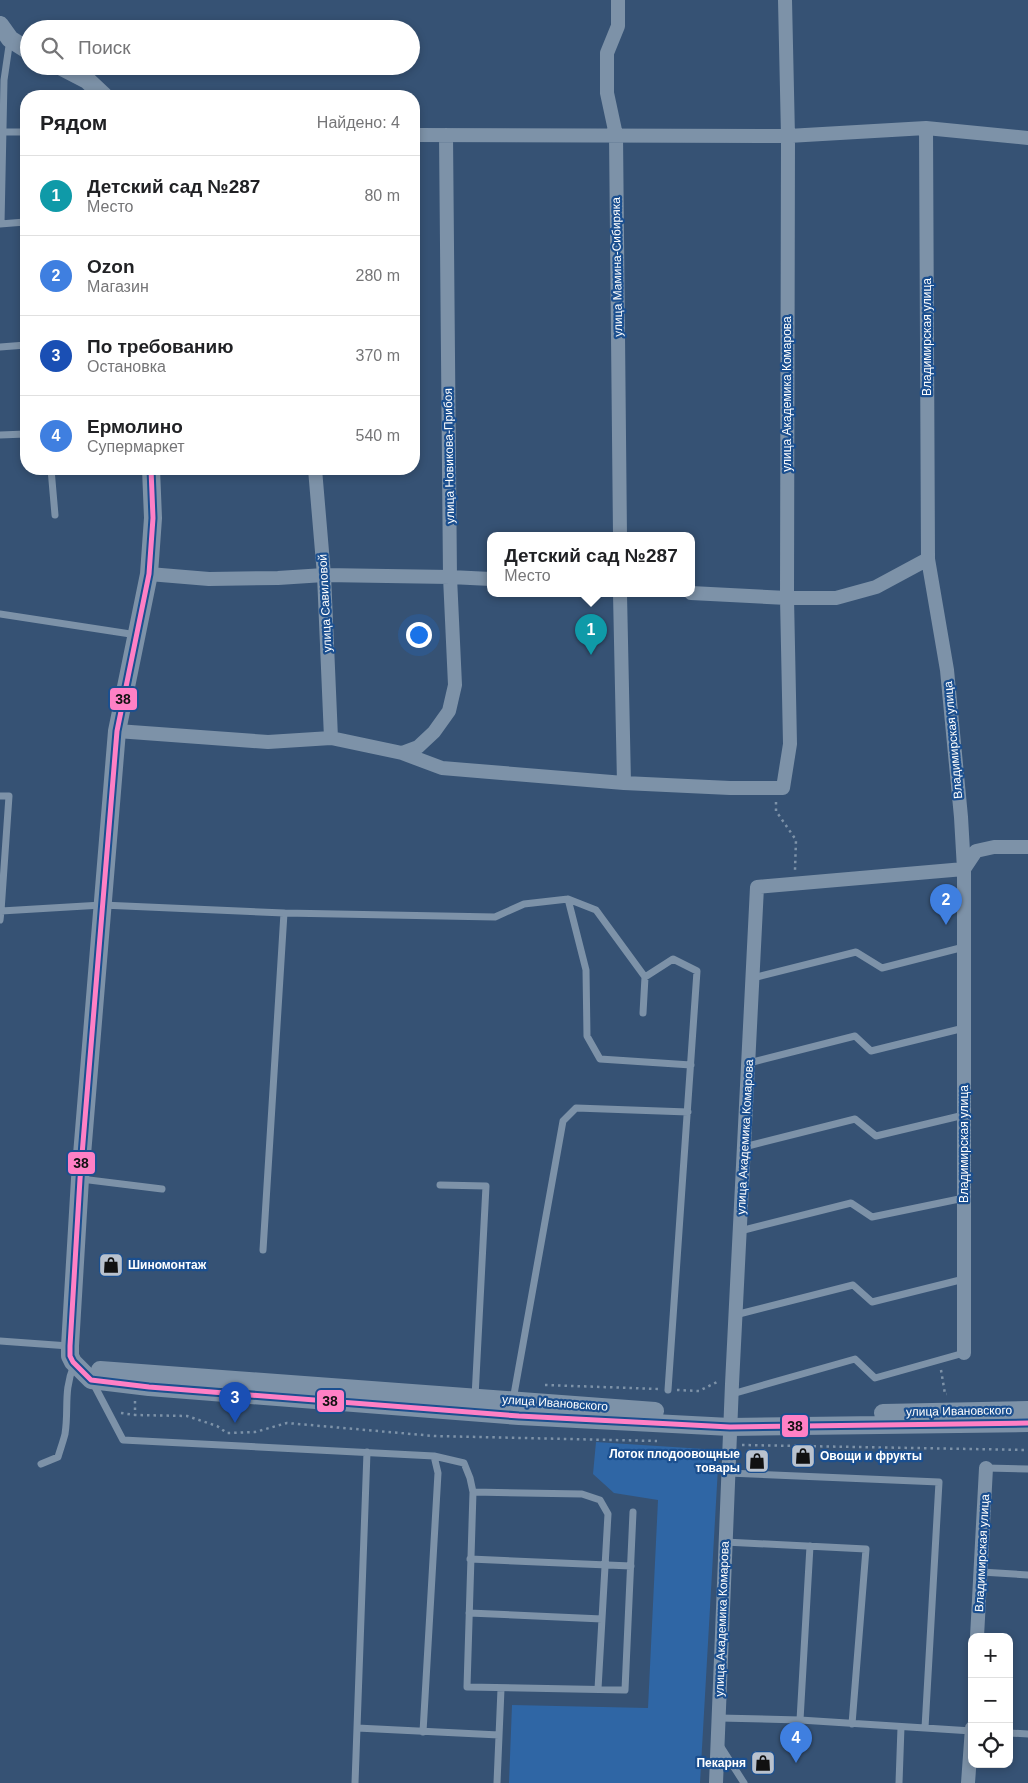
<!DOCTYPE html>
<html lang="ru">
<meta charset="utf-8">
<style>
body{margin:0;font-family:Helvetica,sans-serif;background:#f2f2f2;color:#202124}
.controls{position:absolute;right:15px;bottom:15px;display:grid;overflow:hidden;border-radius:10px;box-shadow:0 2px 8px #0003}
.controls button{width:45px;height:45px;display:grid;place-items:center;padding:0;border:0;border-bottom:1px solid #e0e0e0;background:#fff;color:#202124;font:25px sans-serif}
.you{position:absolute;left:418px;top:634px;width:18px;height:18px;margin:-12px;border:4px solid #fff;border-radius:50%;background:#1a73e8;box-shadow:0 0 0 8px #1a73e833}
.badge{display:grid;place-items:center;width:32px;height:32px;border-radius:50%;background:#656970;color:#fff;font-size:16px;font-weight:700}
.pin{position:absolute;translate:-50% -41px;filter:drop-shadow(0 1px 2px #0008)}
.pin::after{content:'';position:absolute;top:26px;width:18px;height:15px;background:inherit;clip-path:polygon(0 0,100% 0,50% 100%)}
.popup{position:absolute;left:487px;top:532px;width:208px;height:65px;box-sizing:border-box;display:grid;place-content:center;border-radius:10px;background:#fff;filter:drop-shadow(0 1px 4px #0005);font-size:16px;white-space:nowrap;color:#757577}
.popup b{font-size:19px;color:#202124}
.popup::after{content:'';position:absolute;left:50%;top:100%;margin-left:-10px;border:10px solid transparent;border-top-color:#fff}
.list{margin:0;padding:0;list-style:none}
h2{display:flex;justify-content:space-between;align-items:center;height:65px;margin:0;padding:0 20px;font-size:21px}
h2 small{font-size:16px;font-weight:400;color:#757577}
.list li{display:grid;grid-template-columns:32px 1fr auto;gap:15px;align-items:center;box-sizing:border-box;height:80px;padding:0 20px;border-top:1px solid #e0e0e0}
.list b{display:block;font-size:19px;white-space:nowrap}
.list p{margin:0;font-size:16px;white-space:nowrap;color:#757577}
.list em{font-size:16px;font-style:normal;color:#757577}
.icon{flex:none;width:28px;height:28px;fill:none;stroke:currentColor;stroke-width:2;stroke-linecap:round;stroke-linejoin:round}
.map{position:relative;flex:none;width:1028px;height:1783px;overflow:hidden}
.search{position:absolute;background:#fff;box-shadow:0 2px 8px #0003;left:20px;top:20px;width:400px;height:55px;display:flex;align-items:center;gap:12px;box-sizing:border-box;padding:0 18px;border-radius:28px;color:#757577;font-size:19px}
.panel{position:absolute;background:#fff;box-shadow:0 2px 8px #0003;left:20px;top:90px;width:400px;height:385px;border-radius:20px}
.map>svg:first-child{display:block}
.green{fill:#2f66a5}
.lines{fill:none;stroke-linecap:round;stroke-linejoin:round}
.path{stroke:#7d92a8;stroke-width:2.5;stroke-dasharray:2.5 4;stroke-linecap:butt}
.service{stroke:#7d92a8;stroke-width:7}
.minor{stroke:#7d92a8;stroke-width:14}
.tertiary{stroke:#7d92a8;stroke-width:18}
.bus-1-casing{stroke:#1b4f8f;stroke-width:9}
.bus-1{stroke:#ff80c5;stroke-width:5}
.labels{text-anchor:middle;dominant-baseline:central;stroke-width:4.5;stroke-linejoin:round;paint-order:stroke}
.street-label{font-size:12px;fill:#fff;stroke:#1b4f8f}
.poi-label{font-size:12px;font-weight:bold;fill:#fff;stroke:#1b4f8f;text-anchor:start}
.line-badge{stroke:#1b4f8f;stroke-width:2}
.pale-badge-label{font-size:14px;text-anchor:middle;font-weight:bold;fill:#111}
</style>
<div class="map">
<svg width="1028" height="1783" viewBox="0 0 1028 1783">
<rect width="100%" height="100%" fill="#365274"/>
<path class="green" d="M 596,1442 L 719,1450 L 700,1783 L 509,1783 L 512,1705 L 648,1708 L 658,1500 L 614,1493 L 593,1474 Z"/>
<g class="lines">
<path class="path" d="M 776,802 L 776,811 L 796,840 L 795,870
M 941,1370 L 945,1394 L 947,1394
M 545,1385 L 659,1389
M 677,1390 L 699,1391 L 717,1382 L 720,1383
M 135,1401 L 135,1415 L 187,1416 L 217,1426 L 227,1433 L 255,1432 L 287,1423 L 434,1436 L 657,1441
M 121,1413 L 135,1415
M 742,1445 L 1028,1450"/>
<path class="service" d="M 2,132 L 26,132
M 0,224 L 25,222 L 26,238
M 1,224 L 4,80 L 10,39
M 0,347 L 26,345
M 0,435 L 26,434
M 51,469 L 55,515
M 0,614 L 137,635
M 0,796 L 9,796 L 1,911
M 568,899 L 586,970 L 587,1036 L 600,1059 L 691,1065
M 0,920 L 1,911 L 102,905 L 284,913 L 495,917 L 524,904 L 568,899 L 596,910 L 645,977 L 643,1013
M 645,977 L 673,959 L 697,971 L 668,1390
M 753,978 L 856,952 L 882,968 L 964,947
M 749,1063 L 855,1036 L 871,1051 L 964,1028
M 744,1147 L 855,1119 L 876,1136 L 964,1115
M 81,1179 L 162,1189
M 440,1185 L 486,1186 L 475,1397
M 740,1231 L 851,1203 L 872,1217 L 964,1198
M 263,1250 L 284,913
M 735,1315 L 853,1285 L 872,1302 L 964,1279
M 0,1341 L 69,1346
M 92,1381 L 123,1440 L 434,1456 L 464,1463 L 470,1478 L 473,1492 L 467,1687 L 625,1690 L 633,1512
M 732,1394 L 855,1359 L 875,1378 L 964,1353
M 513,1400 L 563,1121 L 576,1108 L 688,1112
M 41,1464 L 58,1457 C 60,1450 63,1442 65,1434 C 69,1409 63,1391 74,1365
M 986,1468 L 1028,1469
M 728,1473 L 939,1482 L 925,1728
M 473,1492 L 582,1494 L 600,1500 L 608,1514 L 598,1689
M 725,1542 L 866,1549 L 852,1724
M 470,1559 L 631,1566
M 981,1572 L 1028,1575
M 469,1613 L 602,1619
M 719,1718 L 800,1720 L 972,1731
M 800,1720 L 810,1546
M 357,1728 L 499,1735
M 423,1732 L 438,1473 L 434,1456
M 1009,1733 L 1028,1734
M 719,1744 L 744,1783
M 355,1783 L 367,1452
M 497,1783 L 501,1689
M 899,1783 L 901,1727"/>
<path class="minor" d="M 618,0 L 618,26 L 607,53 L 607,93 L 616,135 L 620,536
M 926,128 L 928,559 L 947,670 L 961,817 L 964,869 L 964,1353
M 414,135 L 788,136 L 926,128 L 1028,138
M 315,469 L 324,575 L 331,738
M 149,574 L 209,579 L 278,578 L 324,575 L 450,577 L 491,579
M 691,593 L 787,598 L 836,598 L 876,587 L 928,559
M 620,594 L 624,783
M 117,731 L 268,742 L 331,738 L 402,753 L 442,768 L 624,783 L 730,788 L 783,788 L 790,744 L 787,598 L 788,136 L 785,0
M 402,753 L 418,747 L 434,732 L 449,711 L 455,685 L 450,577 L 446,135
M 977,1637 L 986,1468
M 716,1783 L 732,1384 L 757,887 L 964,869 L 976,851 L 994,847 L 1028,847
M 968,1783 L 972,1728"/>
<path class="tertiary" d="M 0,25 L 10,39 L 29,51
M 60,66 L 87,80 L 104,96
M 151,469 L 153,518 L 149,574 L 117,731 L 80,1179 L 70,1346 L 70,1356 L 73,1362 L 91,1380 L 149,1387 L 519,1416 L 730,1427 L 1028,1423
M 100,1370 L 655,1411
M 883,1413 L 1028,1410"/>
<defs>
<path id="bus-1" d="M 151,469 L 153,518 L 149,574 L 117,731 L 80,1179 L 70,1346 L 70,1356 L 73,1362 L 91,1380 L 149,1387 L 519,1416 L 730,1427 L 1028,1423"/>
</defs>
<use href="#bus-1" class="bus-1-casing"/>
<use href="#bus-1" class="bus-1"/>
</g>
<defs>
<symbol id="shop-square" viewBox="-11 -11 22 22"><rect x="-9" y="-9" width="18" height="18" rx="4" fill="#b9c2ce" stroke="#1b4f8f"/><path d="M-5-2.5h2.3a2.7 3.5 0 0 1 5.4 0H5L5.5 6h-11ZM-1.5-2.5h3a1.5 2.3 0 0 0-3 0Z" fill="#111"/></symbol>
</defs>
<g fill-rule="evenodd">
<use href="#shop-square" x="97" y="1251" width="28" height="28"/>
<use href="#shop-square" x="789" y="1442" width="28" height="28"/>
<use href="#shop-square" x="743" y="1447" width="28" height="28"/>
<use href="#shop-square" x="749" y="1749" width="28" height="28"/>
</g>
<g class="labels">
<g class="street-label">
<text transform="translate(617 267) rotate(-91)">улица Мамина-Сибиряка</text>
<text transform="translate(927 337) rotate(-90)">Владимирская улица</text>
<text transform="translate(787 394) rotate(-90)">улица Академика Комарова</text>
<text transform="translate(449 456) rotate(-91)">улица Новикова-Прибоя</text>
<text transform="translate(325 603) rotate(-93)">улица Савиловой</text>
<text transform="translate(953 740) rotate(-95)">Владимирская улица</text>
<text transform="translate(745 1137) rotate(-87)">улица Академика Комарова</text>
<text transform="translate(964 1144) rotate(-90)">Владимирская улица</text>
<text transform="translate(555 1403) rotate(4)">улица Ивановского</text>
<text transform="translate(959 1411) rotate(-1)">улица Ивановского</text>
<text transform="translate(982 1553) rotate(-87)">Владимирская улица</text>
<text transform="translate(722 1619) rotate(-88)">улица Академика Комарова</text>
</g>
<g class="poi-label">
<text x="128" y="1265">Шиномонтаж</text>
<text x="740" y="1454" text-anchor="end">Лоток плодоовощные<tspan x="740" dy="14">товары</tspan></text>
<text x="820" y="1456">Овощи и фрукты</text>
<text x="746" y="1763" text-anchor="end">Пекарня</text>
</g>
</g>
<g class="line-badge">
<rect x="109" y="687" width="29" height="24" rx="5" fill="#ff80c5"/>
<rect x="67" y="1151" width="29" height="24" rx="5" fill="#ff80c5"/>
<rect x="316" y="1389" width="29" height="24" rx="5" fill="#ff80c5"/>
<rect x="781" y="1414" width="28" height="24" rx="5" fill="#ff80c5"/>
</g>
<g class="pale-badge-label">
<text x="123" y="704">38</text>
<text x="81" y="1168">38</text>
<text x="330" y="1406">38</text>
<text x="795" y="1431">38</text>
</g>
</svg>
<div class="controls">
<button>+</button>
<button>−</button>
<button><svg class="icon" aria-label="locate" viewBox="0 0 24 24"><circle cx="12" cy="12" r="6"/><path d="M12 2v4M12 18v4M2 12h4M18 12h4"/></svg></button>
</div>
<div class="you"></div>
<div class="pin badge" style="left:591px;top:655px;background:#0f9aa8">1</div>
<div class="popup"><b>Детский сад №287</b>Место</div>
<div class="pin badge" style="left:946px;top:925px;background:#3f7fe0">2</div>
<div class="pin badge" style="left:235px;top:1423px;background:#1a4fb4">3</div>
<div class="pin badge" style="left:796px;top:1763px;background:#3f7fe0">4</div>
<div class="search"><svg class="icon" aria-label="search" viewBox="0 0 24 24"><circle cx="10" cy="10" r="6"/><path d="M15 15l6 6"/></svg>Поиск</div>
<section class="panel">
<h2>Рядом<small>Найдено: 4</small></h2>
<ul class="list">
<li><span class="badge" style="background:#0f9aa8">1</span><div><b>Детский сад №287</b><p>Место</p></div><em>80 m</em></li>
<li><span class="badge" style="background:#3f7fe0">2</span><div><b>Ozon</b><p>Магазин</p></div><em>280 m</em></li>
<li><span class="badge" style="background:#1a4fb4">3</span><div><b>По требованию</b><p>Остановка</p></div><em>370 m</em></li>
<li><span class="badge" style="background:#3f7fe0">4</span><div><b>Ермолино</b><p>Супермаркет</p></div><em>540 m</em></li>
</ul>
</section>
</div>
